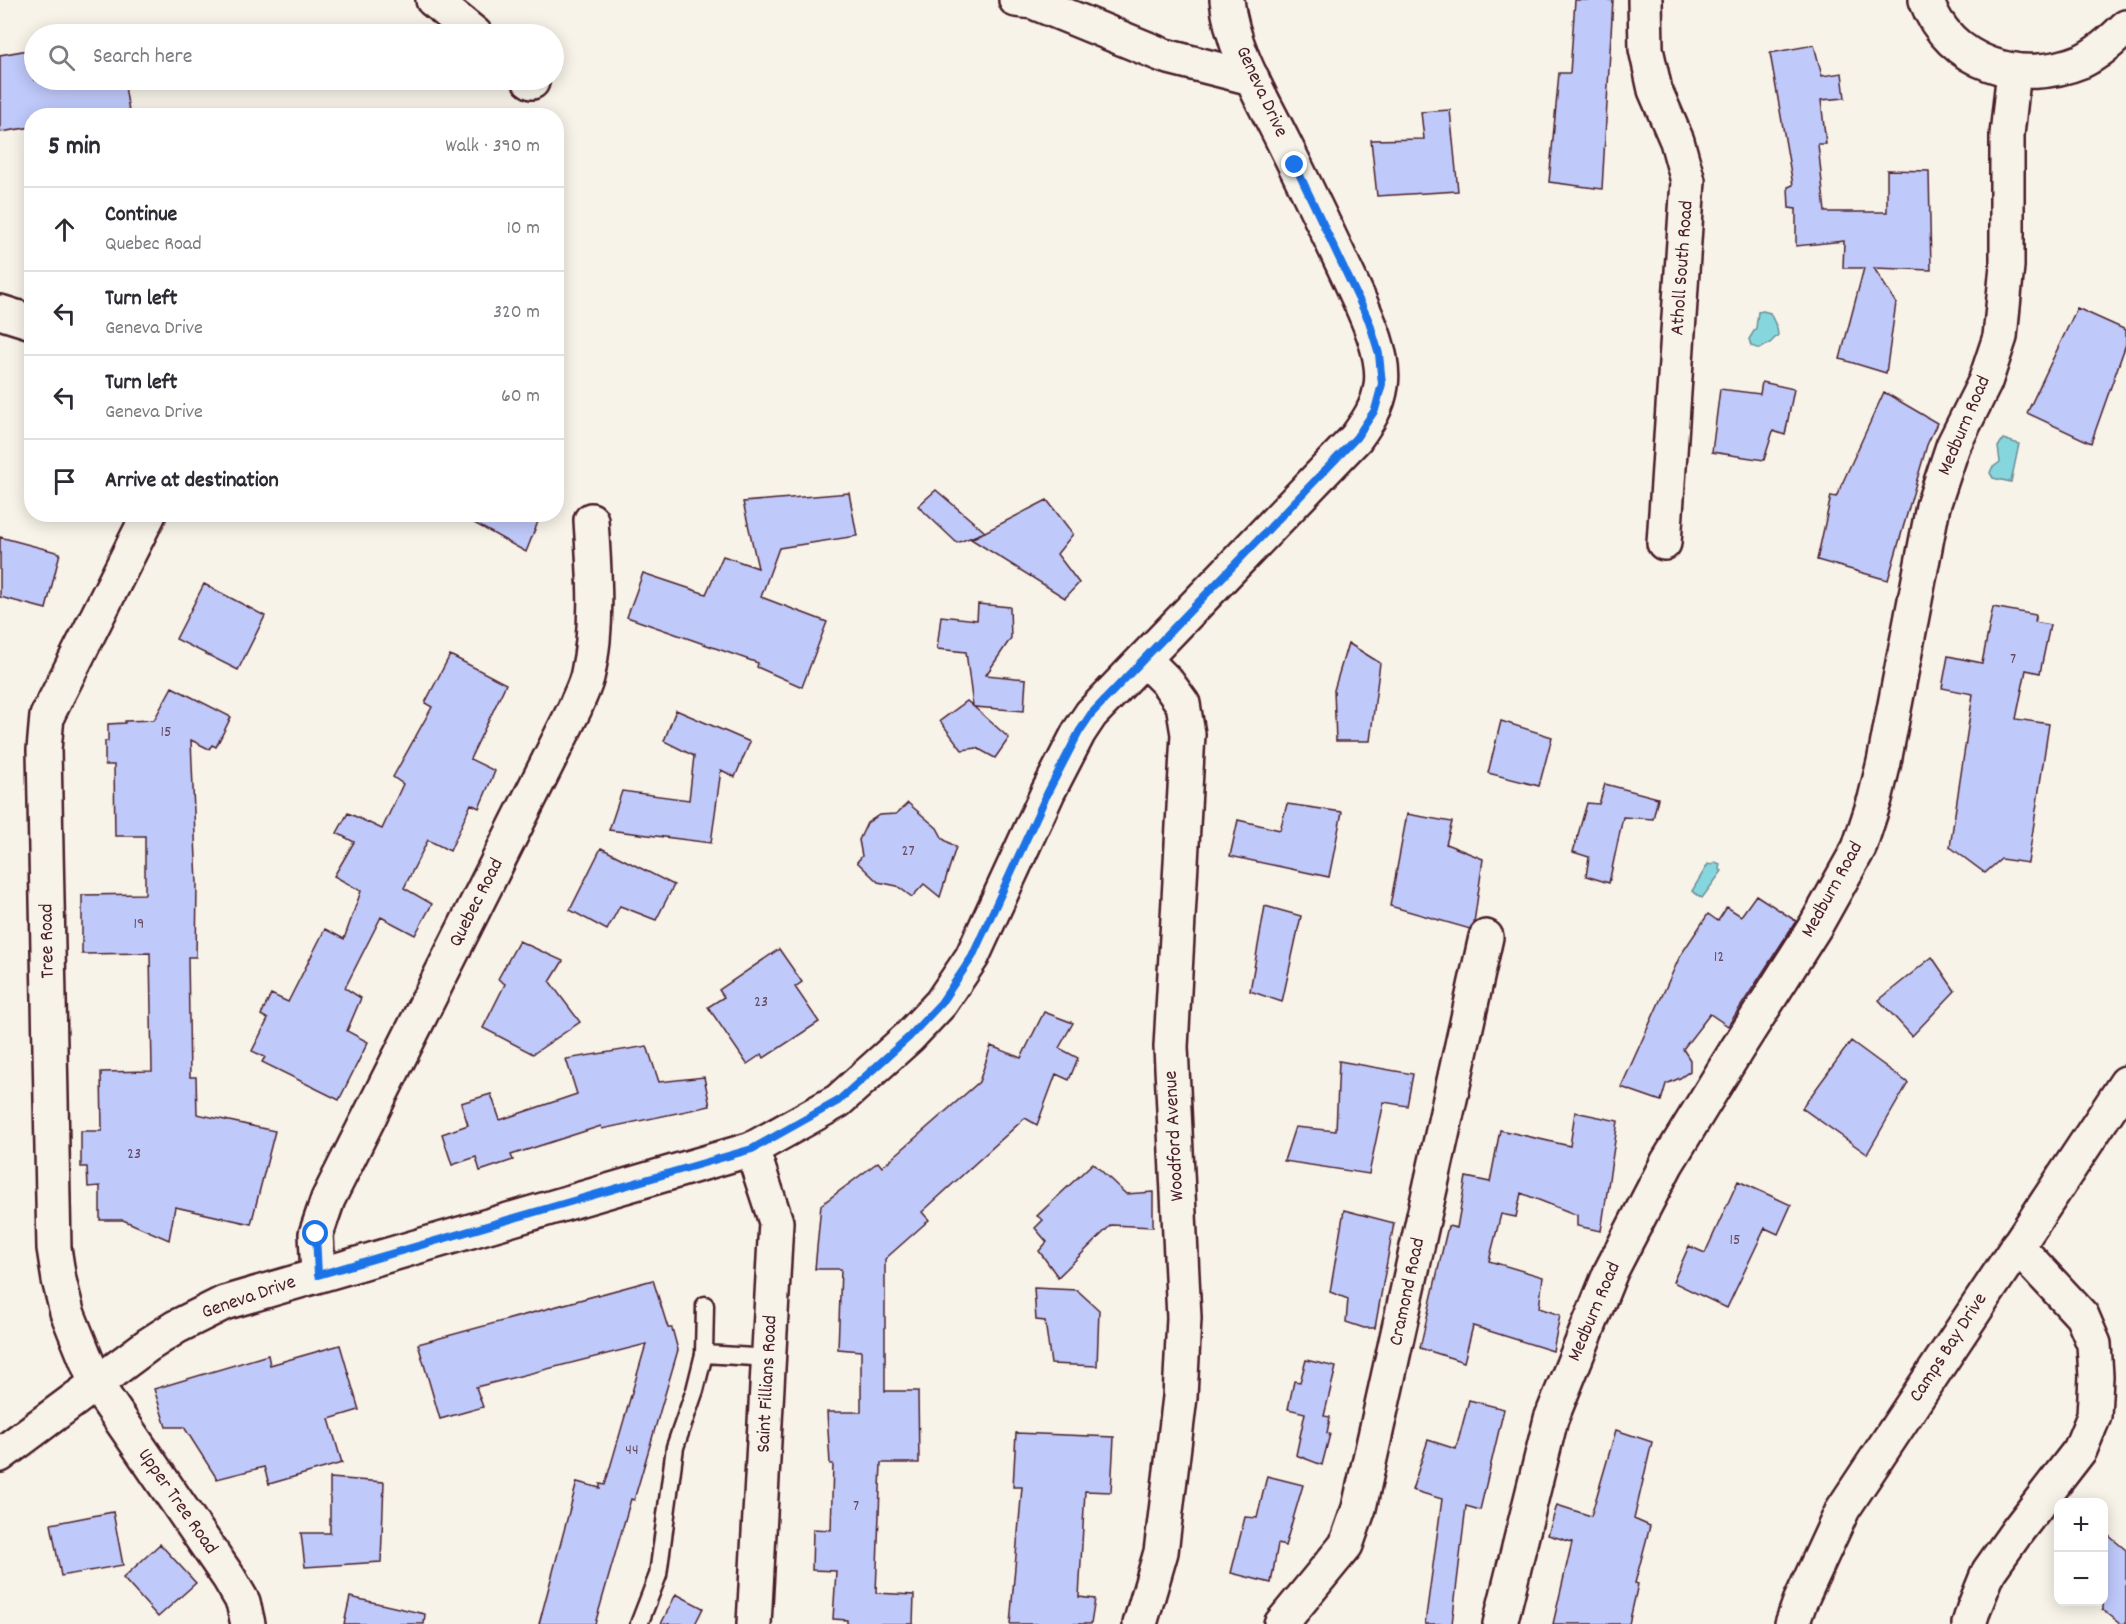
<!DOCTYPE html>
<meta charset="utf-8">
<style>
body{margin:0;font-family:Dekko,sans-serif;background:#f7f7f7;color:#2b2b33}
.controls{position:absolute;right:18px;bottom:18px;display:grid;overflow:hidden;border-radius:12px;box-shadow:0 3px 15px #0003}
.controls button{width:54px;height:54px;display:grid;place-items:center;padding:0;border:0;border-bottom:2px solid #e1e1e2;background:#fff;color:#2b2b33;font:30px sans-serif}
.stop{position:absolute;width:18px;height:18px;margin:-14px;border:4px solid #1a73e8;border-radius:50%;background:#fff}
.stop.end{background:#1a73e8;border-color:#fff;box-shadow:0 2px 6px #0008}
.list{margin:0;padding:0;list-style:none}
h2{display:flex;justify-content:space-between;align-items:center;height:78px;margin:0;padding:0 24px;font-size:26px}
h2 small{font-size:20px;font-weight:400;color:#7c7c81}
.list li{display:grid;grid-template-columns:39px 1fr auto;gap:18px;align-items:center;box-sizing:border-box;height:84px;padding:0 24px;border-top:2px solid #e1e1e2}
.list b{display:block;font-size:22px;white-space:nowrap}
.list p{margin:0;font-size:20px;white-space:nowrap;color:#7c7c81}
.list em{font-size:20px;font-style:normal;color:#7c7c81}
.icon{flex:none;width:33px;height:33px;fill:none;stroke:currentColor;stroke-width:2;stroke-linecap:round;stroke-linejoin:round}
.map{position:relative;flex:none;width:2126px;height:1624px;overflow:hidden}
.search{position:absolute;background:#fff;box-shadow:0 3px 15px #0003;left:24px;top:24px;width:540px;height:66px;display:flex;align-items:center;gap:15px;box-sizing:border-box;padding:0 21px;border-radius:33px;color:#7c7c81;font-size:22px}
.panel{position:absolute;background:#fff;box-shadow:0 3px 15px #0003;left:24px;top:108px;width:540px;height:414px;border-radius:24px}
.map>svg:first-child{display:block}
.water{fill:#86d7dd;stroke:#6e8d96;stroke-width:1.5}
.building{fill:#bfc9fa;stroke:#4a1f2b;stroke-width:1.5}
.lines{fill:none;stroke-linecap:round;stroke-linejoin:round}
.service-casing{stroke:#4a1f2b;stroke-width:21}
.minor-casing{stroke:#4a1f2b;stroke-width:38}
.tertiary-casing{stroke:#4a1f2b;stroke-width:38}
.primary-casing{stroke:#4a1f2b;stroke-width:38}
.service{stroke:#f7f3e8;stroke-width:16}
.minor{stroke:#f7f3e8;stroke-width:33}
.tertiary{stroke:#f7f3e8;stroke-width:33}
.primary{stroke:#f7f3e8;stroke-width:33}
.route{stroke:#1a73e8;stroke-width:8}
.labels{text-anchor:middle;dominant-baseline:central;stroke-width:4.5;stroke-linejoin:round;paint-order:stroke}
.number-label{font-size:16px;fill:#674a5f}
.street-label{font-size:20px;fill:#4a1f2b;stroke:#f7f3e8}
</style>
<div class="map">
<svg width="2126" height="1624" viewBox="0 0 2126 1624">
<rect width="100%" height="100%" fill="#f7f3e8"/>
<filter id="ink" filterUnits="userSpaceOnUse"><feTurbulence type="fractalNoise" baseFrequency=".0167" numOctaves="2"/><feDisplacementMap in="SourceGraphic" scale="12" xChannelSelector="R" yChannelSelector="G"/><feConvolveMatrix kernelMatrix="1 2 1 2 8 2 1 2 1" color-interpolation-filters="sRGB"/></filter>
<g filter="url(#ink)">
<path class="water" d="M 1763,311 L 1770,313 L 1777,328 L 1778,335 L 1770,343 L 1760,349 L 1751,346 L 1749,339 L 1756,328 L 1758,312 Z
M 2003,439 L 2019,444 L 2011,482 L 1993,478 L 1990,473 L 1992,468 L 2000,462 L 1998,447 Z
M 1715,862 L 1720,864 L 1719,869 L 1722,871 L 1702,898 L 1692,891 L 1708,864 L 1712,865 Z"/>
<path class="building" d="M 1575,0 L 1613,0 L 1602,189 L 1549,182 L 1559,73 L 1570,73 Z
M 1814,45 L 1822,76 L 1842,73 L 1845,98 L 1821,100 L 1826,144 L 1818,144 L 1825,212 L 1887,212 L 1887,170 L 1929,171 L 1931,270 L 1874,268 L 1896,303 L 1886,373 L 1840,359 L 1864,268 L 1843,268 L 1844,241 L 1796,246 L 1796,209 L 1789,208 L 1788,187 L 1793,185 L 1770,53 Z
M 34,49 L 34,80 L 124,80 L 129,111 L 103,116 L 32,116 L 32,127 L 0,132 L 0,55 Z
M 1450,110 L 1458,191 L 1377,196 L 1371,140 L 1424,139 L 1421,112 Z
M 2077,308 L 2126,330 L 2126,344 L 2091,443 L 2027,413 Z
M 1762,382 L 1794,389 L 1785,435 L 1773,431 L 1764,460 L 1712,452 L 1720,389 L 1760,394 Z
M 1884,392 L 1937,423 L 1927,445 L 1888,580 L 1817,560 L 1831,496 L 1836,497 Z
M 936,490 L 985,532 L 957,543 L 918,506 Z
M 849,493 L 857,536 L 779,548 L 761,597 L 827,622 L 802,687 L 757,667 L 758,663 L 627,617 L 643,573 L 706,594 L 723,556 L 758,568 L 743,502 Z
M 1047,500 L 1073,534 L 1057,554 L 1079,583 L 1065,598 L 971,539 Z
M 458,514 L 541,514 L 526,552 Z
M 0,537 L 60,553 L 46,609 L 0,597 Z
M 204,584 L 265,616 L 238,670 L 176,639 Z
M 978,604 L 1010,607 L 1011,638 L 986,675 L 1026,679 L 1024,711 L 974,707 L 1009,738 L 995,758 L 977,748 L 962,750 L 940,721 L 967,701 L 973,706 L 966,652 L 937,649 L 941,616 L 977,620 Z
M 1993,607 L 2036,615 L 2035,622 L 2050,625 L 2040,673 L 2026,670 L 2016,719 L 2049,724 L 2028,863 L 2001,859 L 1985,873 L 1950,847 L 1973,694 L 1942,688 L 1948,656 L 1982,663 Z
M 1348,643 L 1380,663 L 1370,741 L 1336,741 L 1334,690 Z
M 450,655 L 506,684 L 470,759 L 495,771 L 479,808 L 471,804 L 450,851 L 428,840 L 404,888 L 432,904 L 415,935 L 381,917 L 345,988 L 361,998 L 347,1031 L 368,1042 L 339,1100 L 262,1062 L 265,1057 L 252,1051 L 268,1019 L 261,1015 L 271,994 L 288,1002 L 325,929 L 344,939 L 361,891 L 334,876 L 354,842 L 337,833 L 348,813 L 382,829 L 403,784 L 393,777 L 432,707 L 425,703 Z
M 172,687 L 231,717 L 216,747 L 212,745 L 209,749 L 191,740 L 197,884 L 196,957 L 188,957 L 190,1077 L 196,1077 L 197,1114 L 275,1131 L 251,1224 L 175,1207 L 169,1240 L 123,1220 L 100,1220 L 100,1186 L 88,1187 L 87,1167 L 81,1167 L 81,1131 L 102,1131 L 101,1072 L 152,1071 L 150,953 L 82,954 L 82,895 L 145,894 L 145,836 L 115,836 L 114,765 L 105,765 L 105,741 L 108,741 L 108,724 L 125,723 L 125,721 L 154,720 Z
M 676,710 L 750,742 L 735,777 L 721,770 L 711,843 L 609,830 L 622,791 L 689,800 L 694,756 L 664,741 Z
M 1501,721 L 1552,737 L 1539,786 L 1488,773 Z
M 1605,784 L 1658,798 L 1653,819 L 1623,817 L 1609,883 L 1586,876 L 1589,857 L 1573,852 L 1587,803 L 1599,804 Z
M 908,803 L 937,828 L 943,839 L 956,847 L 940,897 L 924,884 L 912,897 L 897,886 L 878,882 L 857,862 L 862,856 L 859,840 L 867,823 L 879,815 L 896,814 Z
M 1287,804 L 1342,812 L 1329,877 L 1230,856 L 1238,820 L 1280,830 Z
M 1407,814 L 1452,822 L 1446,844 L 1483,859 L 1474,923 L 1470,929 L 1390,906 Z
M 601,848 L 674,885 L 656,920 L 620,906 L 607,930 L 570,910 Z
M 1756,895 L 1796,921 L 1728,1026 L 1710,1014 L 1683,1049 L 1690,1060 L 1690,1071 L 1680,1078 L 1666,1084 L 1661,1101 L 1621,1087 L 1680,956 L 1708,914 L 1718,921 L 1727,907 L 1741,916 Z
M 1265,906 L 1301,916 L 1282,1002 L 1250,991 Z
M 519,941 L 563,961 L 550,982 L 580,1022 L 533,1054 L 483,1028 L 505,984 L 498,979 Z
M 779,949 L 802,982 L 795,987 L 819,1022 L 764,1058 L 762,1054 L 747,1064 L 708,1007 L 724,997 L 719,990 Z
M 1932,957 L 1955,991 L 1912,1036 L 1879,1000 Z
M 1044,1012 L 1073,1023 L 1059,1048 L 1078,1058 L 1069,1080 L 1056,1074 L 1037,1125 L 1025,1118 L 922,1212 L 929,1220 L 885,1259 L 885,1391 L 918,1391 L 919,1463 L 881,1463 L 876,1593 L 914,1595 L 913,1624 L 847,1624 L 847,1620 L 833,1619 L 836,1571 L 812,1570 L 813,1529 L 831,1530 L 833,1464 L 830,1464 L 827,1412 L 861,1412 L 861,1351 L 838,1349 L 841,1269 L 815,1269 L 821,1205 L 878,1162 L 882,1167 L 979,1082 L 991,1046 L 1021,1058 Z
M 1851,1041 L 1908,1083 L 1867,1154 L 1802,1108 Z
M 647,1046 L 659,1082 L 704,1077 L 710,1106 L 602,1129 L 601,1126 L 511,1155 L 513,1160 L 480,1171 L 476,1157 L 452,1165 L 442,1134 L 468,1125 L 461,1103 L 491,1094 L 500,1120 L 577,1094 L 566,1059 Z
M 1339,1061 L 1413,1074 L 1407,1106 L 1384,1102 L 1369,1174 L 1284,1161 L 1295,1127 L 1336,1131 Z
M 1575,1112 L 1618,1121 L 1601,1231 L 1577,1226 L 1577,1215 L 1521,1193 L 1516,1217 L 1501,1214 L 1489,1261 L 1543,1277 L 1539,1308 L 1560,1315 L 1553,1351 L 1473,1326 L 1464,1362 L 1420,1348 L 1448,1226 L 1457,1228 L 1466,1177 L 1490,1182 L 1500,1130 L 1570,1146 Z
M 1093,1163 L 1126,1194 L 1153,1192 L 1153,1227 L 1111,1225 L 1058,1277 L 1039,1251 L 1047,1242 L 1035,1228 L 1043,1220 L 1037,1216 Z
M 1738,1181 L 1791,1205 L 1778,1234 L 1765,1228 L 1727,1308 L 1673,1282 L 1689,1246 L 1705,1253 Z
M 1344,1210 L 1394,1223 L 1375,1328 L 1364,1328 L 1346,1322 L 1348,1299 L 1330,1292 Z
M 653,1280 L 668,1328 L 672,1328 L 678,1350 L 634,1500 L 631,1499 L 595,1624 L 539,1624 L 577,1482 L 600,1488 L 600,1484 L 605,1485 L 646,1344 L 476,1387 L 483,1407 L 440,1419 L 418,1344 Z
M 1034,1288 L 1077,1290 L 1099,1310 L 1097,1366 L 1051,1364 L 1045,1321 L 1036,1320 Z
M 340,1345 L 359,1410 L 329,1419 L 342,1463 L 269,1484 L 264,1467 L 217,1479 L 184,1427 L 166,1427 L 154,1389 L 268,1355 L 270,1365 Z
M 1306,1360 L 1336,1367 L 1324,1416 L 1330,1417 L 1327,1433 L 1330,1434 L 1322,1465 L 1296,1455 L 1305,1413 L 1288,1409 L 1294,1381 L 1300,1382 Z
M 1469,1400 L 1504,1409 L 1480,1510 L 1466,1506 L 1452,1624 L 1425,1624 L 1442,1499 L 1412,1490 L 1428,1440 L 1456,1449 Z
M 1616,1430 L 1652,1442 L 1634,1519 L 1650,1526 L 1635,1583 L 1638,1584 L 1629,1624 L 1553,1624 L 1572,1542 L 1548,1535 L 1557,1505 L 1591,1516 Z
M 1016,1433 L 1114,1437 L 1111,1492 L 1085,1491 L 1079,1597 L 1095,1599 L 1091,1624 L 1010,1624 L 1022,1487 L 1013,1487 Z
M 1267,1476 L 1303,1485 L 1285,1546 L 1278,1544 L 1271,1583 L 1231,1573 L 1245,1517 L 1257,1518 Z
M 330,1478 L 384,1482 L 381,1562 L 305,1567 L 301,1533 L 330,1533 Z
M 113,1512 L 123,1565 L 61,1576 L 51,1524 Z
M 2103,1531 L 2126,1550 L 2126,1624 L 2121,1624 L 2103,1610 Z
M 160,1544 L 196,1583 L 158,1617 L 123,1578 Z
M 676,1594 L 703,1608 L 695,1624 L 661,1624 Z
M 350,1597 L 425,1614 L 424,1624 L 344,1624 Z"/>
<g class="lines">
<defs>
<path id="service" d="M 704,1354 L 770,1358
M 639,1624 L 658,1575 L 675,1447 L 695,1390 L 704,1354 L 705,1305"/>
<path id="minor" d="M 433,0 L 475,34
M 1016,0 L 1033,2 L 1165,56 L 1252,78
M 1645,0 L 1646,49 L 1655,90 L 1677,141 L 1688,181 L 1664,543
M 529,80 L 532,82
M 0,312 L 32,322
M 149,514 L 47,716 L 44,750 L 54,1248 L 59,1280 L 67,1312 L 96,1384 L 229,1578 L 243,1602 L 248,1624
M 752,1149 L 776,1222 L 754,1624
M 318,1275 L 316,1234 L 328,1199 L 575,708 C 579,697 586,685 588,673 C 599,623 594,570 591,520
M 1140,1624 L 1161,1552 L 1180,1397 L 1184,1318 L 1171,1047 L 1188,734 L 1183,704 L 1167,682 L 1144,659
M 1281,1624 L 1346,1545 L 1359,1508 L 1486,937
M 1500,1624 L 1551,1419 L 1611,1271 L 1667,1163 L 1737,1049 L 1816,925 L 1859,848 L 1875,799 L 1884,762 L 1933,506 L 1953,446 L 1985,382 L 2000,337 L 2007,266 L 2007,135 L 2014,70
M 1969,1624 L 1974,1608 L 1989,1571 L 2018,1530 L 2080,1450 L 2094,1416 L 2096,1376 L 2094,1344 L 2082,1316 L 2017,1246"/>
<path id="tertiary" d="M 1926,0 C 1950,65 2021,86 2082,61 C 2099,53 2113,40 2126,27
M 0,1455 L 148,1345 L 176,1327 L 224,1303 L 752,1149 L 838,1101 L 909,1037 L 941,1003 L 972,957 L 1048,792 L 1079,732 L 1091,714 L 1356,438 C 1368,421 1378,407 1381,386 C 1386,353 1364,311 1351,282 C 1329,235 1307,189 1284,143 C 1262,98 1232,50 1227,0"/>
<path id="primary" d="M 1792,1624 L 1800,1602 L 1843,1509 L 2126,1083"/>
</defs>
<use href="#service" class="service-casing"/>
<use href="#minor" class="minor-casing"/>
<use href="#tertiary" class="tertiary-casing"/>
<use href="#primary" class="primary-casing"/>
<use href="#service" class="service"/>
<use href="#minor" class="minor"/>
<use href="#tertiary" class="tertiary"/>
<use href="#primary" class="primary"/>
</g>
</g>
<g class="lines" filter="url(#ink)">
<path class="route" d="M 316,1234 L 318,1275 L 752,1149 L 838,1101 L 909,1037 L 941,1003 L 972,957 L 1048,792 L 1079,732 L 1091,714 L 1356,438 L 1375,410 L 1382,384 L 1379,354 L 1369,321 L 1295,165"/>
</g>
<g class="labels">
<g class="number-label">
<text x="2013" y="659">7</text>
<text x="166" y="732">15</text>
<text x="908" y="851">27</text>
<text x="139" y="924">19</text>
<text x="1719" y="957">12</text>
<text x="761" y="1002">23</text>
<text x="134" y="1154">23</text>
<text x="1735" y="1240">15</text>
<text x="632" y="1450">44</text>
<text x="856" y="1506">7</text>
</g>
<g class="street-label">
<text transform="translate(1261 92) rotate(65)">Geneva Drive</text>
<text transform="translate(1683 268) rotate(-86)">Atholl South Road</text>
<text transform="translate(1965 426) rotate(-67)">Medburn Road</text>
<text transform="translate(1833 890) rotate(-61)">Medburn Road</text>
<text transform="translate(477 903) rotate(-63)">Quebec Road</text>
<text transform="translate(48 941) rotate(-91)">Tree Road</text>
<text transform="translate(1175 1136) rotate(-93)">Woodford Avenue</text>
<text transform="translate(1408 1292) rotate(-78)">Cramond Road</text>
<text transform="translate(249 1298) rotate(-19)">Geneva Drive</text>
<text transform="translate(1595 1312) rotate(-67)">Medburn Road</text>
<text transform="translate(1949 1348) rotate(-57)">Camps Bay Drive</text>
<text transform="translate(768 1384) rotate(-87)">Saint Fillians Road</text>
<text transform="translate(177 1502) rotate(55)">Upper Tree Road</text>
</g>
</g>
</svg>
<div class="controls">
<button>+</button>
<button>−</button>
</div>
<div class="stop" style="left:316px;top:1234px"></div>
<div class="stop end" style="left:1295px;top:165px"></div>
<div class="search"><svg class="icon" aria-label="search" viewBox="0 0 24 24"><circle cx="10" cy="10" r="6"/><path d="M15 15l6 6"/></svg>Search here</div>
<section class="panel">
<h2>5 min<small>Walk · 390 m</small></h2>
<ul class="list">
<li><svg class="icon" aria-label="ahead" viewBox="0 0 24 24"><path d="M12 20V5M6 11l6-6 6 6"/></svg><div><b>Continue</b><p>Quebec Road</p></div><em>10 m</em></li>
<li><svg class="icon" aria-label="left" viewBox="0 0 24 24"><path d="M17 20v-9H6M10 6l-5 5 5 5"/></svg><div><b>Turn left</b><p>Geneva Drive</p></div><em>320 m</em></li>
<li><svg class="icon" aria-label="left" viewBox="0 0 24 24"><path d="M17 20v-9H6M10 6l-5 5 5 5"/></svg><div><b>Turn left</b><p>Geneva Drive</p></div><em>60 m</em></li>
<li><svg class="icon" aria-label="arrive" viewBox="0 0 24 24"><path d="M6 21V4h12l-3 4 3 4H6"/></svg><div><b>Arrive at destination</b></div></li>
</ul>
</section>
</div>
